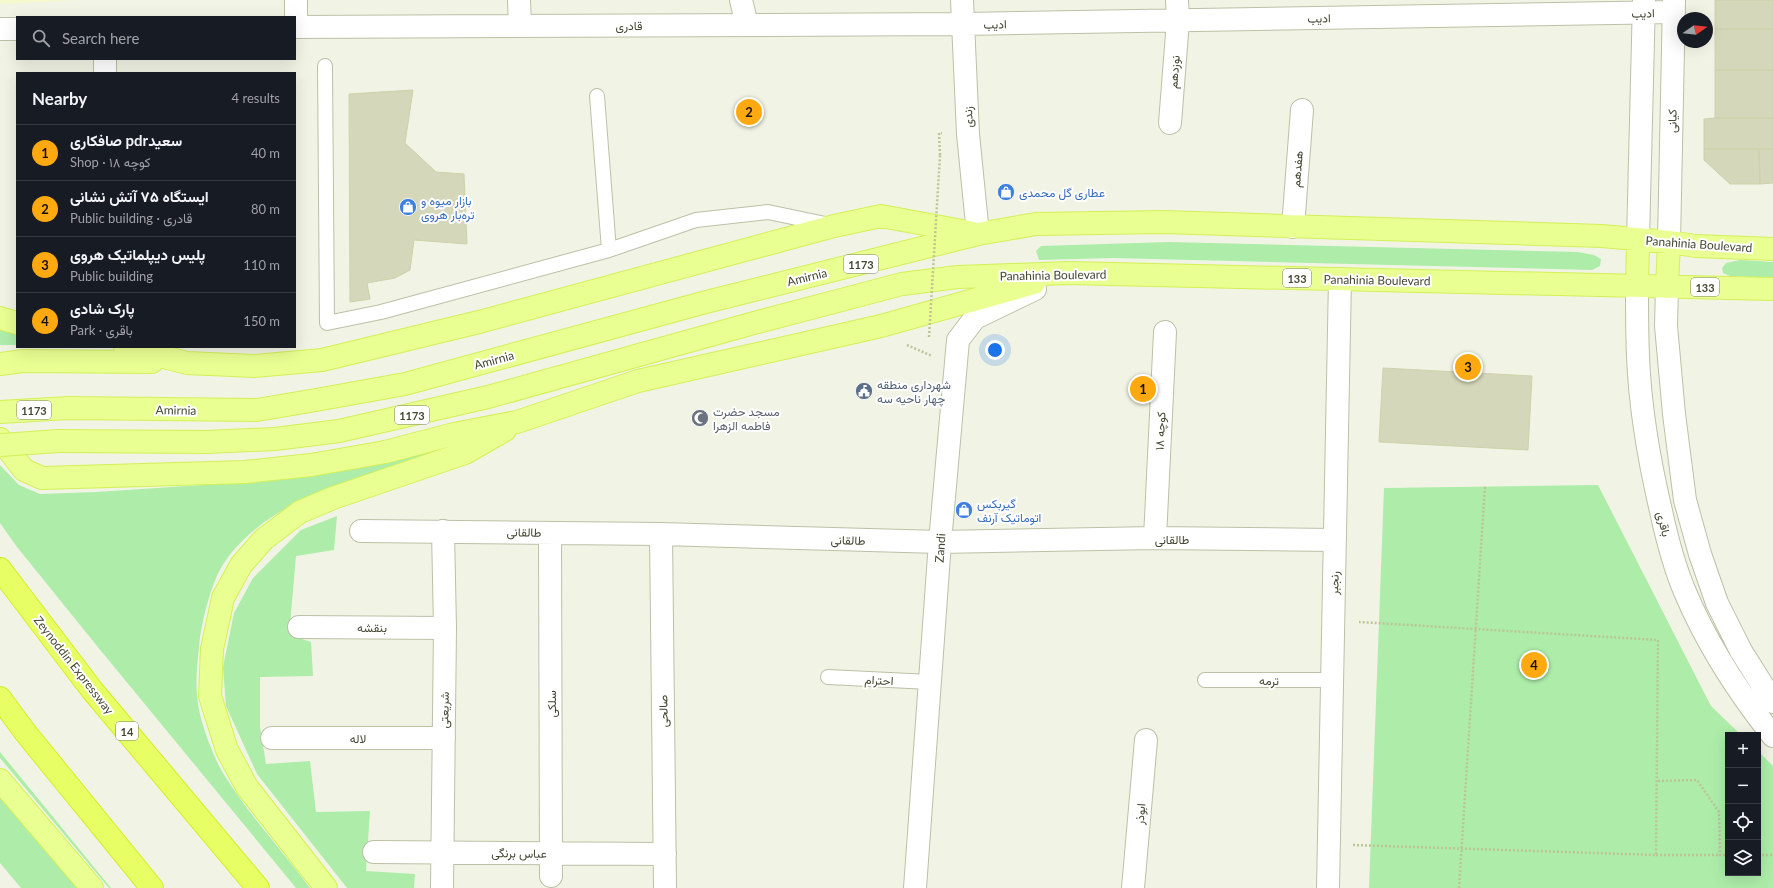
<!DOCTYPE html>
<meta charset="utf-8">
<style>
body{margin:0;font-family:Lato,Vazirmatn,sans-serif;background:#20242c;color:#f1f3f6}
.controls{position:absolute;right:12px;bottom:12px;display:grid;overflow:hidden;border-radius:0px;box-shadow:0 4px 16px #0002}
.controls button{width:36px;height:36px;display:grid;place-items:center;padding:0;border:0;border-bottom:1px solid #363941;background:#171b24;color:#f1f3f6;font:20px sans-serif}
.compass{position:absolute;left:1677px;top:12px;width:36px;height:36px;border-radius:50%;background:#171b24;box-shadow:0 4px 16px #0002;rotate:76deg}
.you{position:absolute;left:995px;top:350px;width:14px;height:14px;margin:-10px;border:3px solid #fff;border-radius:50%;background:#1a73e8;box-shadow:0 0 0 6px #1a73e833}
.badge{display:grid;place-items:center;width:26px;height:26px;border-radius:50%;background:#ffa910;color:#111;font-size:13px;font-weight:700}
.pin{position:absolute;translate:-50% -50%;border:2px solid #fff;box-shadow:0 1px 4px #0006}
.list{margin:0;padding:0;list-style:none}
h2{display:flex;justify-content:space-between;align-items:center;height:52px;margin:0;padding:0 16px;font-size:17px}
h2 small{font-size:13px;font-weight:400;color:#9ea1a6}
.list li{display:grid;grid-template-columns:26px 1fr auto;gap:12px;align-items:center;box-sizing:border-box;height:56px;padding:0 16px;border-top:1px solid #363941}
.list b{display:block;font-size:15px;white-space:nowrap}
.list p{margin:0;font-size:13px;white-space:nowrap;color:#9ea1a6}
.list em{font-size:13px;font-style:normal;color:#9ea1a6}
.icon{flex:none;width:22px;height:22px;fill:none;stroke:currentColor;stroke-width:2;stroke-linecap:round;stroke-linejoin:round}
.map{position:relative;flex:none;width:1773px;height:888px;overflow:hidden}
.search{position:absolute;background:#171b24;box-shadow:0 4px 16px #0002;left:16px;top:16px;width:280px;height:44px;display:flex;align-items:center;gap:10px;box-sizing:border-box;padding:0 14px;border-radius:0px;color:#9ea1a6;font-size:15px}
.panel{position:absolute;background:#171b24;box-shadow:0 4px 16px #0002;left:16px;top:72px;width:280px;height:276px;border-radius:0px}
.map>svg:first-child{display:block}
.commercial{fill:#f6f9cd}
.green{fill:#adeda9}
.building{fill:#d4d7b9;stroke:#ced2ab}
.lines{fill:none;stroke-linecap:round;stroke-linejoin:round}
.lane-casing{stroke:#bcc0a6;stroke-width:16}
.street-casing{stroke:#bcc0a6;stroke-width:24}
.primary-casing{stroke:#d3f057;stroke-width:24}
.highway-casing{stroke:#d5ed25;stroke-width:24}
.path{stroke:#bdc496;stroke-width:2.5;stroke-dasharray:2 2;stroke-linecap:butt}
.lane{stroke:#fff;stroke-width:14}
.street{stroke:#fff;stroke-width:22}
.primary{stroke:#e9ff92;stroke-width:22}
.highway{stroke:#e7ff64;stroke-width:22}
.primary-bridge-casing{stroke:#d3f057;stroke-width:24;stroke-linecap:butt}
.path-bridge{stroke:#bdc496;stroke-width:2.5;stroke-dasharray:2 2;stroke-linecap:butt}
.primary-bridge{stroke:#e9ff92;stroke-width:22}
.labels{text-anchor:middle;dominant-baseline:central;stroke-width:4;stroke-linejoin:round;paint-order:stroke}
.shield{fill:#fff;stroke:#7d7e70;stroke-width:1}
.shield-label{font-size:11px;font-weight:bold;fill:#454733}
.street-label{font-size:12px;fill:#454733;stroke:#fff}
.shop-label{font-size:12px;fill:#366cbe;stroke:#fff;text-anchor:start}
.service-label{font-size:12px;fill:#4e5e75;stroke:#fff;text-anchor:start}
.worship-label{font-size:12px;fill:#5b616d;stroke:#fff;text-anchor:start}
</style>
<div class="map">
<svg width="1773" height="888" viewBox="0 0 1773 888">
<rect width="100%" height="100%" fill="#f1f4e4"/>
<path class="commercial" d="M 0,0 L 80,0 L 0,4 Z"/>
<path class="green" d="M 1169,242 L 1578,252 L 1594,255 L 1601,259 L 1600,266 L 1592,270 L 1113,258 L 1039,260 L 1036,251 L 1041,246 Z
M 1740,260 L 1773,262 L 1773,278 L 1730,276 L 1723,273 L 1722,268 L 1726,263 Z
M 0,330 L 17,334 L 17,345 L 0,345 Z
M 478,438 C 446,448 414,459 382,470 C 324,489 260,510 224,563 C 211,582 201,624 199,647 C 197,666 195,684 198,703 C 200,722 213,756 223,773 C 248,814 282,850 310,888 L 296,888 L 97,646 L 17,547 L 0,523 L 0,465 L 19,485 L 40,494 L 96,492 L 248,482 Z
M 1598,485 L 1711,706 L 1741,735 L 1728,735 L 1728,873 L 1758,873 L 1758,751 L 1773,766 L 1773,888 L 1369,888 L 1384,488 Z
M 337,516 L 334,550 L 296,556 L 290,625 L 302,639 L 311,642 L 313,676 L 260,677 L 260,727 L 266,764 L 310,761 L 316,812 L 370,811 L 366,871 L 415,874 L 414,888 L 347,888 L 257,774 L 226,706 L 223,667 L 234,613 L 253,578 L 301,530 Z
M 0,752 L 111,888 L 109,888 L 0,758 Z
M 0,794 L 82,888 L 21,888 L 0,863 Z"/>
<path class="building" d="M 1715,0 L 1773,0 L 1773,29 L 1715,29 Z
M 1715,29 L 1773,29 L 1773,70 L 1715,70 Z
M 1715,70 L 1773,70 L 1773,118 L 1715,118 Z
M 413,90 L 405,143 L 436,172 L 464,174 L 467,244 L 414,240 L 410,270 L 395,278 L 367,283 L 370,299 L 350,302 L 349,94 Z
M 1715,118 L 1773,118 L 1773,149 L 1704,149 L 1704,119 Z
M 1704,149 L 1759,149 L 1760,184 L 1730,184 L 1704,160 Z
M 1759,149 L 1773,149 L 1773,183 L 1760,184 Z
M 1383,368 L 1532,376 L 1528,450 L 1379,442 Z"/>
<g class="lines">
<defs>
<path id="lane" d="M 325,66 L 327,323 L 381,312 L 609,250 L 696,220 L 768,212 L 830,225
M 597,96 L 609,250
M 828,677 L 930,682
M 1205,680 L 1332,680"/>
<path id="street" d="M 296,0 L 296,27
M 519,0 L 520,26
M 741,0 L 747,25
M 962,0 L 968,134 L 978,234
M 295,27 L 964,24 L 1674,12
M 0,29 L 17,29
M 105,59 L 105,73
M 1170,123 L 1178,21 L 1177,0
M 1293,227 L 1302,110
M 1638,240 L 1644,0
M 1669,242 L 1674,0
M 1637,286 C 1637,310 1637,333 1638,356 C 1640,408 1649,460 1661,511 C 1667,539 1674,566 1685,592 C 1707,644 1738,692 1773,736
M 1667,287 L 1666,326 L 1674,414 L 1685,500 L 1700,554 L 1717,603 L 1741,651 L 1773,702
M 361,531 L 661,534 L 940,542 L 1155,538 L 1335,540
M 550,533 L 551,876
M 661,534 L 665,888
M 1155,538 L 1165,332
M 299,627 L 445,628
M 272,738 L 444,738
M 374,852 L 665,854
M 442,888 L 445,628 L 443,531
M 915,888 L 940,542 L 958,340 L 975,318 L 1035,289
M 1133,888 L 1146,740
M 1328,888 L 1340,279"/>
<path id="primary" d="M 1637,286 L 1638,240
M 1667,287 L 1669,242
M 0,318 L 17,323
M 125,347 L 187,363 L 254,366 L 322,360 L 479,322 L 834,226 L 881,216 L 973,233
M 0,364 L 23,361 L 152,362
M 0,412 L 68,408 L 257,410 L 316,400 L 405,384 L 706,302 L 978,234 L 1036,224 L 1163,222 L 1602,236 L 1669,242 L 1696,246 L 1773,249
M 0,439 L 24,470 L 42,478 L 245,472 L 311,465 L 385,452 L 454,434 L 517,422 L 638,381 L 881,326 L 1034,283
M 59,441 L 206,442 L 275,439 L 339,431 L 488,397 L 754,323 L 902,284 L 958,277 L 1068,273 L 1773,289
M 0,780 L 92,888
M 326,888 L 247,787 L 227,750 L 210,696 L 212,649 L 223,598 L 241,565 L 264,539 L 300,512 L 333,498 L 465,453 L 505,430"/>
<path id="highway" d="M 0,569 L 92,690 L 258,888
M 0,698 L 25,732 L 152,888"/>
</defs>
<use href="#lane" class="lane-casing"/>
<use href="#street" class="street-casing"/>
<use href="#primary" class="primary-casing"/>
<use href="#highway" class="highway-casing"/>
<path class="path" d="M 940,155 L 939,133 L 942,133
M 907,345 L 932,356
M 1658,781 L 1697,780 L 1719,812 L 1720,855 L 1728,855
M 1353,845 L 1656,855 L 1658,640 L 1359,622
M 1656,855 L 1720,855
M 1758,855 L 1773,855
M 1459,888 L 1485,486"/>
<use href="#lane" class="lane"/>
<use href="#street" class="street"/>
<use href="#primary" class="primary"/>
<use href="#highway" class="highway"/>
<defs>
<path id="primary-bridge" d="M 0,445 L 59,441"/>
</defs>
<use href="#primary-bridge" class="primary-bridge-casing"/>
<path class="path-bridge" d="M 929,337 L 940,155"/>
<use href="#primary-bridge" class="primary-bridge"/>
</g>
<defs>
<symbol id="shop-disc" viewBox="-11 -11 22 22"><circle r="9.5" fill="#3f7fe0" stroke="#fff"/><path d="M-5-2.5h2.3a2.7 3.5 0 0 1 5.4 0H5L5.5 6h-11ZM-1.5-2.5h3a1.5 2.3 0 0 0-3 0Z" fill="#fff"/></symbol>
<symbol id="civic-disc" viewBox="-11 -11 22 22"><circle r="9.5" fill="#5c6f8a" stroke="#fff"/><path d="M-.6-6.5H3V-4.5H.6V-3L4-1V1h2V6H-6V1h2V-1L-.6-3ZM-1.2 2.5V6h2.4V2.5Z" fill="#fff"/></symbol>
<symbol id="mosque-disc" viewBox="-11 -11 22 22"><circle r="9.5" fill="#6b7280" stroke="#fff"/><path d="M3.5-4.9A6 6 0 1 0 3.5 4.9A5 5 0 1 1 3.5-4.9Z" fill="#fff"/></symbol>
</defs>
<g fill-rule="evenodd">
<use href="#shop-disc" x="996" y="182" width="20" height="20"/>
<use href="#shop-disc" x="398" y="197" width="20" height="20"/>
<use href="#civic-disc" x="854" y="381" width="20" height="20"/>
<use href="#mosque-disc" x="690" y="408" width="20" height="20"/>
<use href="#shop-disc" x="954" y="500" width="20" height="20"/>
</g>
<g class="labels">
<g class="shield">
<rect x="844" y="255" width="34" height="18" rx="3"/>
<rect x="1283" y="269" width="28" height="18" rx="3"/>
<rect x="1691" y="278" width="28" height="18" rx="3"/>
<rect x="17" y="401" width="34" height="18" rx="3"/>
<rect x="395" y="406" width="34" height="18" rx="3"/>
<rect x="116" y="722" width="22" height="18" rx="3"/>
</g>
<g class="shield-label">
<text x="861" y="264">1173</text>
<text x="1297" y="278">133</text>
<text x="1705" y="287">133</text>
<text x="34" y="410">1173</text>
<text x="412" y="415">1173</text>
<text x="127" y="731">14</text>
</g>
<g class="street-label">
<text transform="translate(1643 13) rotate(-1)">ادیب</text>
<text transform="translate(1319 18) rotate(-1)">ادیب</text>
<text transform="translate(995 24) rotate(-1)">ادیب</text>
<text x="629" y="25">قادری</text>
<text transform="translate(1174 72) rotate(-86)">نوزدهم</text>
<text transform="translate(968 117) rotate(-92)">زندی</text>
<text transform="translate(1672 121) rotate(-89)">کیانی</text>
<text transform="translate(1297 169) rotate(-85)">هفدهم</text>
<text transform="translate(1699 244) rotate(4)">Panahinia Boulevard</text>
<text transform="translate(1053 275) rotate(-1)">Panahinia Boulevard</text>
<text transform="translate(807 277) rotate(-14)">Amirnia</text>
<text transform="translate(1377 280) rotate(1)">Panahinia Boulevard</text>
<text transform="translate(494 360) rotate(-15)">Amirnia</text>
<text transform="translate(176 410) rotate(1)">Amirnia</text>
<text transform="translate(1160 431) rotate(-87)">کوچه ۱۸</text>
<text transform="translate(1664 524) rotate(76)">باقری</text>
<text transform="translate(524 532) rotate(1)">طالقانی</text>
<text x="1172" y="539">طالقانی</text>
<text transform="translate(848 540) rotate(2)">طالقانی</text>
<text transform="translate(940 548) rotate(-86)">Zandi</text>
<text transform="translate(1334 583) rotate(-89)">رنجبر</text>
<text x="372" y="627">بنقشه</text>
<text transform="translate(74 665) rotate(52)">Zeynoddin Expressway</text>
<text transform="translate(879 680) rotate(3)">احترام</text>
<text x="1269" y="680">ترمه</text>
<text transform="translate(551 704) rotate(-90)">سلکی</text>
<text transform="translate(444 710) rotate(-89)">شریعتی</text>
<text transform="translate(663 711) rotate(-91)">صالحی</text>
<text x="358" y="738">لاله</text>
<text transform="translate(1140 814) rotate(-85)">ابوذر</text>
<text transform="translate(519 853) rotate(1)">عباس برنگی</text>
</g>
<g class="shop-label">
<text x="1019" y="192">عطاری گل محمدی</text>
<text x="421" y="200">بازار میوه و<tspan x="421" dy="14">تره‌بار هروی</tspan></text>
<text x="977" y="503">گیربکس<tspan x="977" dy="14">اتوماتیک آرنف</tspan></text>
</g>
<g class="service-label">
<text x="877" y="384">شهرداری منطقه<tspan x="877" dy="14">چهار ناحیه سه</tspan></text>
</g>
<g class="worship-label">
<text x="713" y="411">مسجد حضرت<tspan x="713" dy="14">فاطمه الزهرا</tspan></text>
</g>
</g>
</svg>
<div class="controls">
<button>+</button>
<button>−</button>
<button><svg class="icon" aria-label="locate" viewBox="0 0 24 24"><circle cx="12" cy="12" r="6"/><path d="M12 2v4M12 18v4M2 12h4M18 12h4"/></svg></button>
<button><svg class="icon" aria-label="layers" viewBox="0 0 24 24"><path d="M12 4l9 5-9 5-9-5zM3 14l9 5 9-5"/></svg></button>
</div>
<svg class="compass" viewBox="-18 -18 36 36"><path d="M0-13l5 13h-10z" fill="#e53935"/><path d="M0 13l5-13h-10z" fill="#9ea1a6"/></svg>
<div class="you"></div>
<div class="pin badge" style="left:1143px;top:389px">1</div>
<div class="pin badge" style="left:749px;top:112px">2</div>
<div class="pin badge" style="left:1468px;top:367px">3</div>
<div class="pin badge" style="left:1534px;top:665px">4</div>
<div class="search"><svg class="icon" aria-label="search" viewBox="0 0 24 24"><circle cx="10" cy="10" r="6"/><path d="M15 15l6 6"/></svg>Search here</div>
<section class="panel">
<h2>Nearby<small>4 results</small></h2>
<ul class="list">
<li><span class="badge">1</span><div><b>صافکاری pdrسعید</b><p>Shop · کوچه ۱۸</p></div><em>40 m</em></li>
<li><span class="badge">2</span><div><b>ایستگاه ۷۵ آتش نشانی</b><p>Public building · قادری</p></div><em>80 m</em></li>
<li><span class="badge">3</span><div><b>پلیس دیپلماتیک هروی</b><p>Public building</p></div><em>110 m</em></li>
<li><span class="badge">4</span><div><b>پارک شادی</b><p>Park · باقری</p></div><em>150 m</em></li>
</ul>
</section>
</div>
